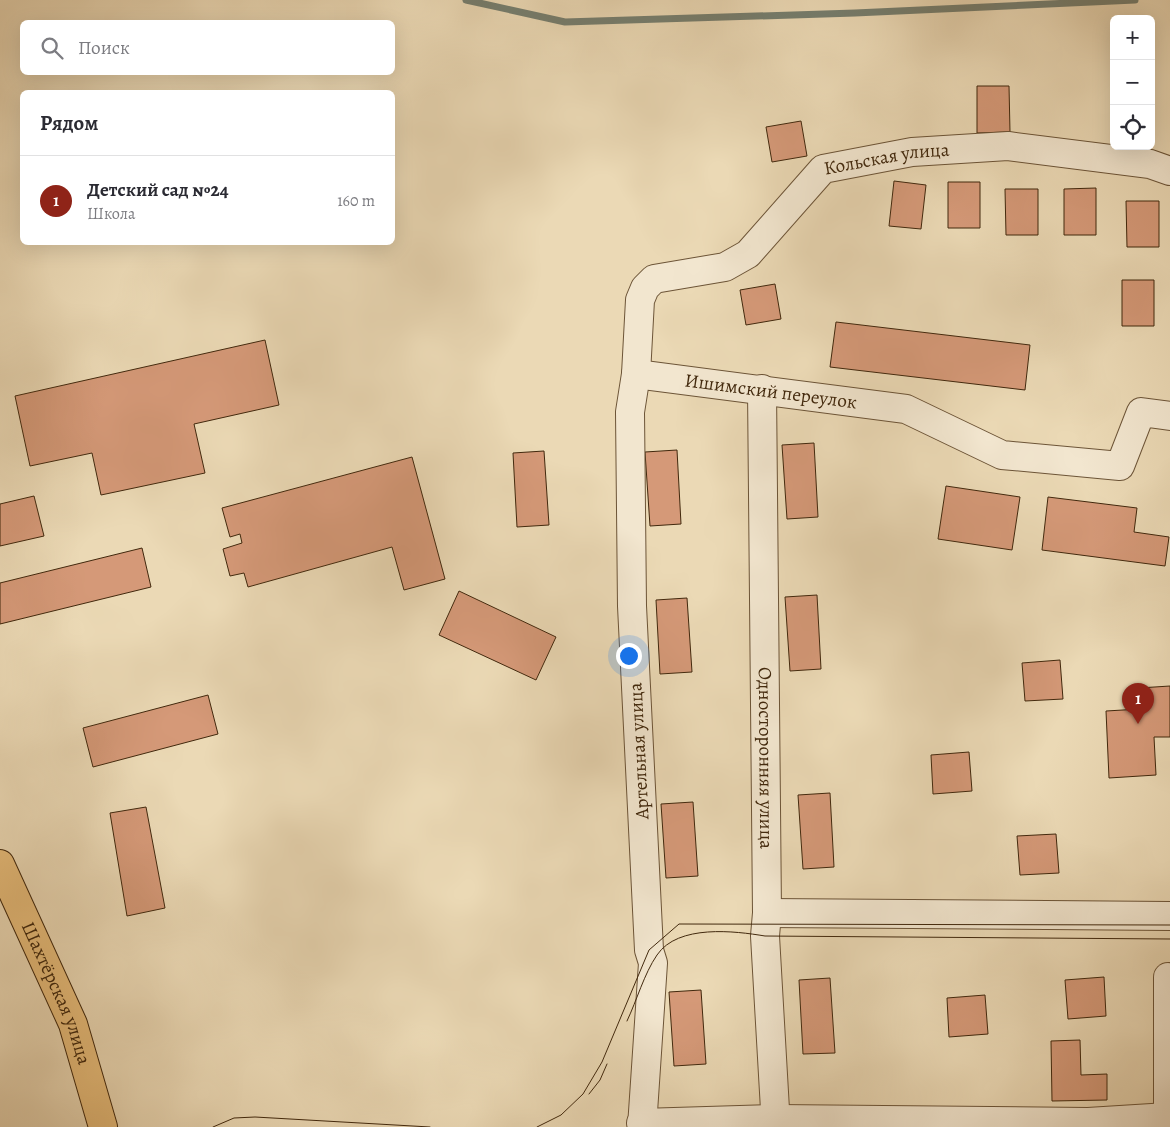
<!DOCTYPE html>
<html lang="ru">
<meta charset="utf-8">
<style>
body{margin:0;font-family:Alegreya,serif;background:#f7f7f7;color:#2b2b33}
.controls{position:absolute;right:15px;top:15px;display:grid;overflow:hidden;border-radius:8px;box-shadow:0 5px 20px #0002}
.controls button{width:45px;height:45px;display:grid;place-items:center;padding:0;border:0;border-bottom:1px solid #e1e1e2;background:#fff;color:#2b2b33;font:25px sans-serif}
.you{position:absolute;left:628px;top:655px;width:18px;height:18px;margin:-12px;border:4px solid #fff;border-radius:50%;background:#1a73e8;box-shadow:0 0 0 8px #1a73e833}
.badge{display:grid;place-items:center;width:32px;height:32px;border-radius:50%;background:#8f2418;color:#fff;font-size:16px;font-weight:700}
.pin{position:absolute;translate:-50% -41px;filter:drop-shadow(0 1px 2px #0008)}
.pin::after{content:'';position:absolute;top:26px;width:18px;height:15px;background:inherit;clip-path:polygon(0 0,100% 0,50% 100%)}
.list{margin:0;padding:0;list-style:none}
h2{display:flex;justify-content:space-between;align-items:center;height:65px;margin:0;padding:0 20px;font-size:21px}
h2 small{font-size:16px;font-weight:400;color:#7c7c81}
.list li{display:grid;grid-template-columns:32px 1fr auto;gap:15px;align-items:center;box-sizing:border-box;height:90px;padding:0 20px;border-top:1px solid #e1e1e2}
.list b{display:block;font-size:19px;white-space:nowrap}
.list p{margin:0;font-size:16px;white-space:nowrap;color:#7c7c81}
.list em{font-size:16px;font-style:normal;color:#7c7c81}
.icon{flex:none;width:28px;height:28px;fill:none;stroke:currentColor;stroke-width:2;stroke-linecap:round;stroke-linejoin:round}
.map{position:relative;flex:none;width:1170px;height:1127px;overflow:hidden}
.search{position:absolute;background:#fff;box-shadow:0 5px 20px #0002;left:20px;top:20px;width:375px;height:55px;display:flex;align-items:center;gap:12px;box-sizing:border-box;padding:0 18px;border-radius:8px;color:#7c7c81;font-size:19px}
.panel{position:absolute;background:#fff;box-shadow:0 5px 20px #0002;left:20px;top:90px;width:375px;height:155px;border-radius:8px}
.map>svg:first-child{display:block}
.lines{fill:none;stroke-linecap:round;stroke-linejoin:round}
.stream{stroke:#767f70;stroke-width:7}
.building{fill:#d59978;stroke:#41280d}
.minor-casing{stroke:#6c5437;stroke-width:30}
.major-casing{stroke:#41280d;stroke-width:30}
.minor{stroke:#f2e6cf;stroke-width:28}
.major{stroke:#e6bc7a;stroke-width:28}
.tram{stroke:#41280d;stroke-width:1}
.labels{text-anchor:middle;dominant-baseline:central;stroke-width:5;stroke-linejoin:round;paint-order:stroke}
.street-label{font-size:19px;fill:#41280d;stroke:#f2e6cf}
</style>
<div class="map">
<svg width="1170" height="1127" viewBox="0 0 1170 1127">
<rect width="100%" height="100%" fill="#ebd9b5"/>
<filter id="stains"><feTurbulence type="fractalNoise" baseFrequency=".004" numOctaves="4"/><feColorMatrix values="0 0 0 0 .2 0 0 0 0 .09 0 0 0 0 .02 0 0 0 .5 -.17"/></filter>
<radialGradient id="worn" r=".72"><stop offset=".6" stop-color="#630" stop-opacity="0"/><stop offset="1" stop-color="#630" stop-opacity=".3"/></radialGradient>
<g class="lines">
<path class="stream" d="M 466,0 L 565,22 L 855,13 L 1135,0"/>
</g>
<path class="building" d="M 977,86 L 1009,86 L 1010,132 L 977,133 Z
M 801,121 L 807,156 L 772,162 L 766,127 Z
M 894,181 L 926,185 L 921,229 L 889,226 Z
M 948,182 L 980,182 L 980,228 L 948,228 Z
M 1096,188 L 1096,235 L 1064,235 L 1064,189 Z
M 1005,189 L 1038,189 L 1038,235 L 1006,235 Z
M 1126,201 L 1159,201 L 1159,247 L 1127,247 Z
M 1122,280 L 1154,280 L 1154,326 L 1122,326 Z
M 775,284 L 781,319 L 746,325 L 740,290 Z
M 836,322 L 1030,345 L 1025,390 L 830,367 Z
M 265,340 L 279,405 L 194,424 L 205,473 L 101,495 L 92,453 L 30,466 L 15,396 Z
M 814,443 L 818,517 L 787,519 L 782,445 Z
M 677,450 L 681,524 L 650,526 L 645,452 Z
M 544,451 L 549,525 L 517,527 L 513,453 Z
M 412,457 L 445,579 L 404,590 L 392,547 L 248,587 L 244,573 L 230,576 L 223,549 L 242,543 L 240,534 L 230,537 L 222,508 Z
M 946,486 L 1020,497 L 1012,550 L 938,539 Z
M 34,496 L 44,536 L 0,546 L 0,504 Z
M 1048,497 L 1137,508 L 1134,532 L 1169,537 L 1165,566 L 1042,550 Z
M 142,548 L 151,587 L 0,624 L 0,583 Z
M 459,591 L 556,637 L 536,680 L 439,635 Z
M 817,595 L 821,669 L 790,671 L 785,597 Z
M 687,598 L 692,672 L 660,674 L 656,600 Z
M 1060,660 L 1063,699 L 1025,701 L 1022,663 Z
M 1170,686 L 1170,737 L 1154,737 L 1156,775 L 1109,778 L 1106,711 L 1140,709 L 1139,688 Z
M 208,695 L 218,734 L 93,767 L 83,728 Z
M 969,752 L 972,791 L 933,794 L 931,755 Z
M 830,793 L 834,867 L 803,869 L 798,795 Z
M 693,802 L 698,876 L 666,878 L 661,804 Z
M 146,807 L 165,908 L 127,916 L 110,813 Z
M 1056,834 L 1059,873 L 1020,875 L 1017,836 Z
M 1104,977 L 1106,1016 L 1068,1019 L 1065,980 Z
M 830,978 L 835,1053 L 803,1054 L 799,980 Z
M 701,990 L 706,1064 L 674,1066 L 669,992 Z
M 985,995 L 988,1034 L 949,1037 L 947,998 Z
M 1080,1040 L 1081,1075 L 1107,1074 L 1107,1100 L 1052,1101 L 1051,1041 Z"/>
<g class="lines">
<defs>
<g id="minor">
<path id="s1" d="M 636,374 L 906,409 L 1002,455 L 1120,466 L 1141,412 L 1170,416"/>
<path id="s2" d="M 762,389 L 767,913 L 765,936 L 776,1127"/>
<path d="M 767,913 L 1170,916"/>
<path d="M 641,1123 L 776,1119 L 1088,1122 L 1168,1117"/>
<path id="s3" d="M 642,1127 L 653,963 L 649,950 L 632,606 L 630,412 L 636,374 L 640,300 L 645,288 L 654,279 L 725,267 L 748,254 L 823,169 L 912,152 L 1008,146 L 1150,164 L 1170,171"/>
<path d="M 1168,1127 L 1168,977"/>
</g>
<g id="major">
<path id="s4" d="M 0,864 L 73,1024 L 103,1127"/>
</g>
</defs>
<use href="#minor" class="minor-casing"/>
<use href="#major" class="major-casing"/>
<use href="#minor" class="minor"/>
<use href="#major" class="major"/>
<path class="tram" d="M 627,1021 C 637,1000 644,974 657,955 C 678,924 735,931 765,936 L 1170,939
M 589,1094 L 600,1080 L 607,1064
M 213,1127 L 234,1118 L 255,1117 L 430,1127
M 537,1127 L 561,1115 L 583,1094 L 602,1062 L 649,950 L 679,924 L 1170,925"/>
</g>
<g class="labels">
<g class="street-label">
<text stroke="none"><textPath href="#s3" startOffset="1131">Кольская улица</textPath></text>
<text stroke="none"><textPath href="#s1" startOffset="136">Ишимский переулок</textPath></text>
<text transform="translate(639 751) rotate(-93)">Артельная улица</text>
<text stroke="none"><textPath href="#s2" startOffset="369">Односторонняя улица</textPath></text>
<text stroke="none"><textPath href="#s4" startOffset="141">Шахтёрская улица</textPath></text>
</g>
</g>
<rect width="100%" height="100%" filter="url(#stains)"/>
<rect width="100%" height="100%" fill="url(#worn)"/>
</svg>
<div class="controls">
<button>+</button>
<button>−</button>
<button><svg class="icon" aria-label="locate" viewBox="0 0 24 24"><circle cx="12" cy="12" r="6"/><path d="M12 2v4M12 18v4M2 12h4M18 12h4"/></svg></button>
</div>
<div class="you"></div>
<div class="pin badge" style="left:1138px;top:724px">1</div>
<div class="search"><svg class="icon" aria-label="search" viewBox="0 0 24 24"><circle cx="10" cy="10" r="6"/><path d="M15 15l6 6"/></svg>Поиск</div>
<section class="panel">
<h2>Рядом<small></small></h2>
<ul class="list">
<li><span class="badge">1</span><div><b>Детский сад №24</b><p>Школа</p></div><em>160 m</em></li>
</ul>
</section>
</div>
